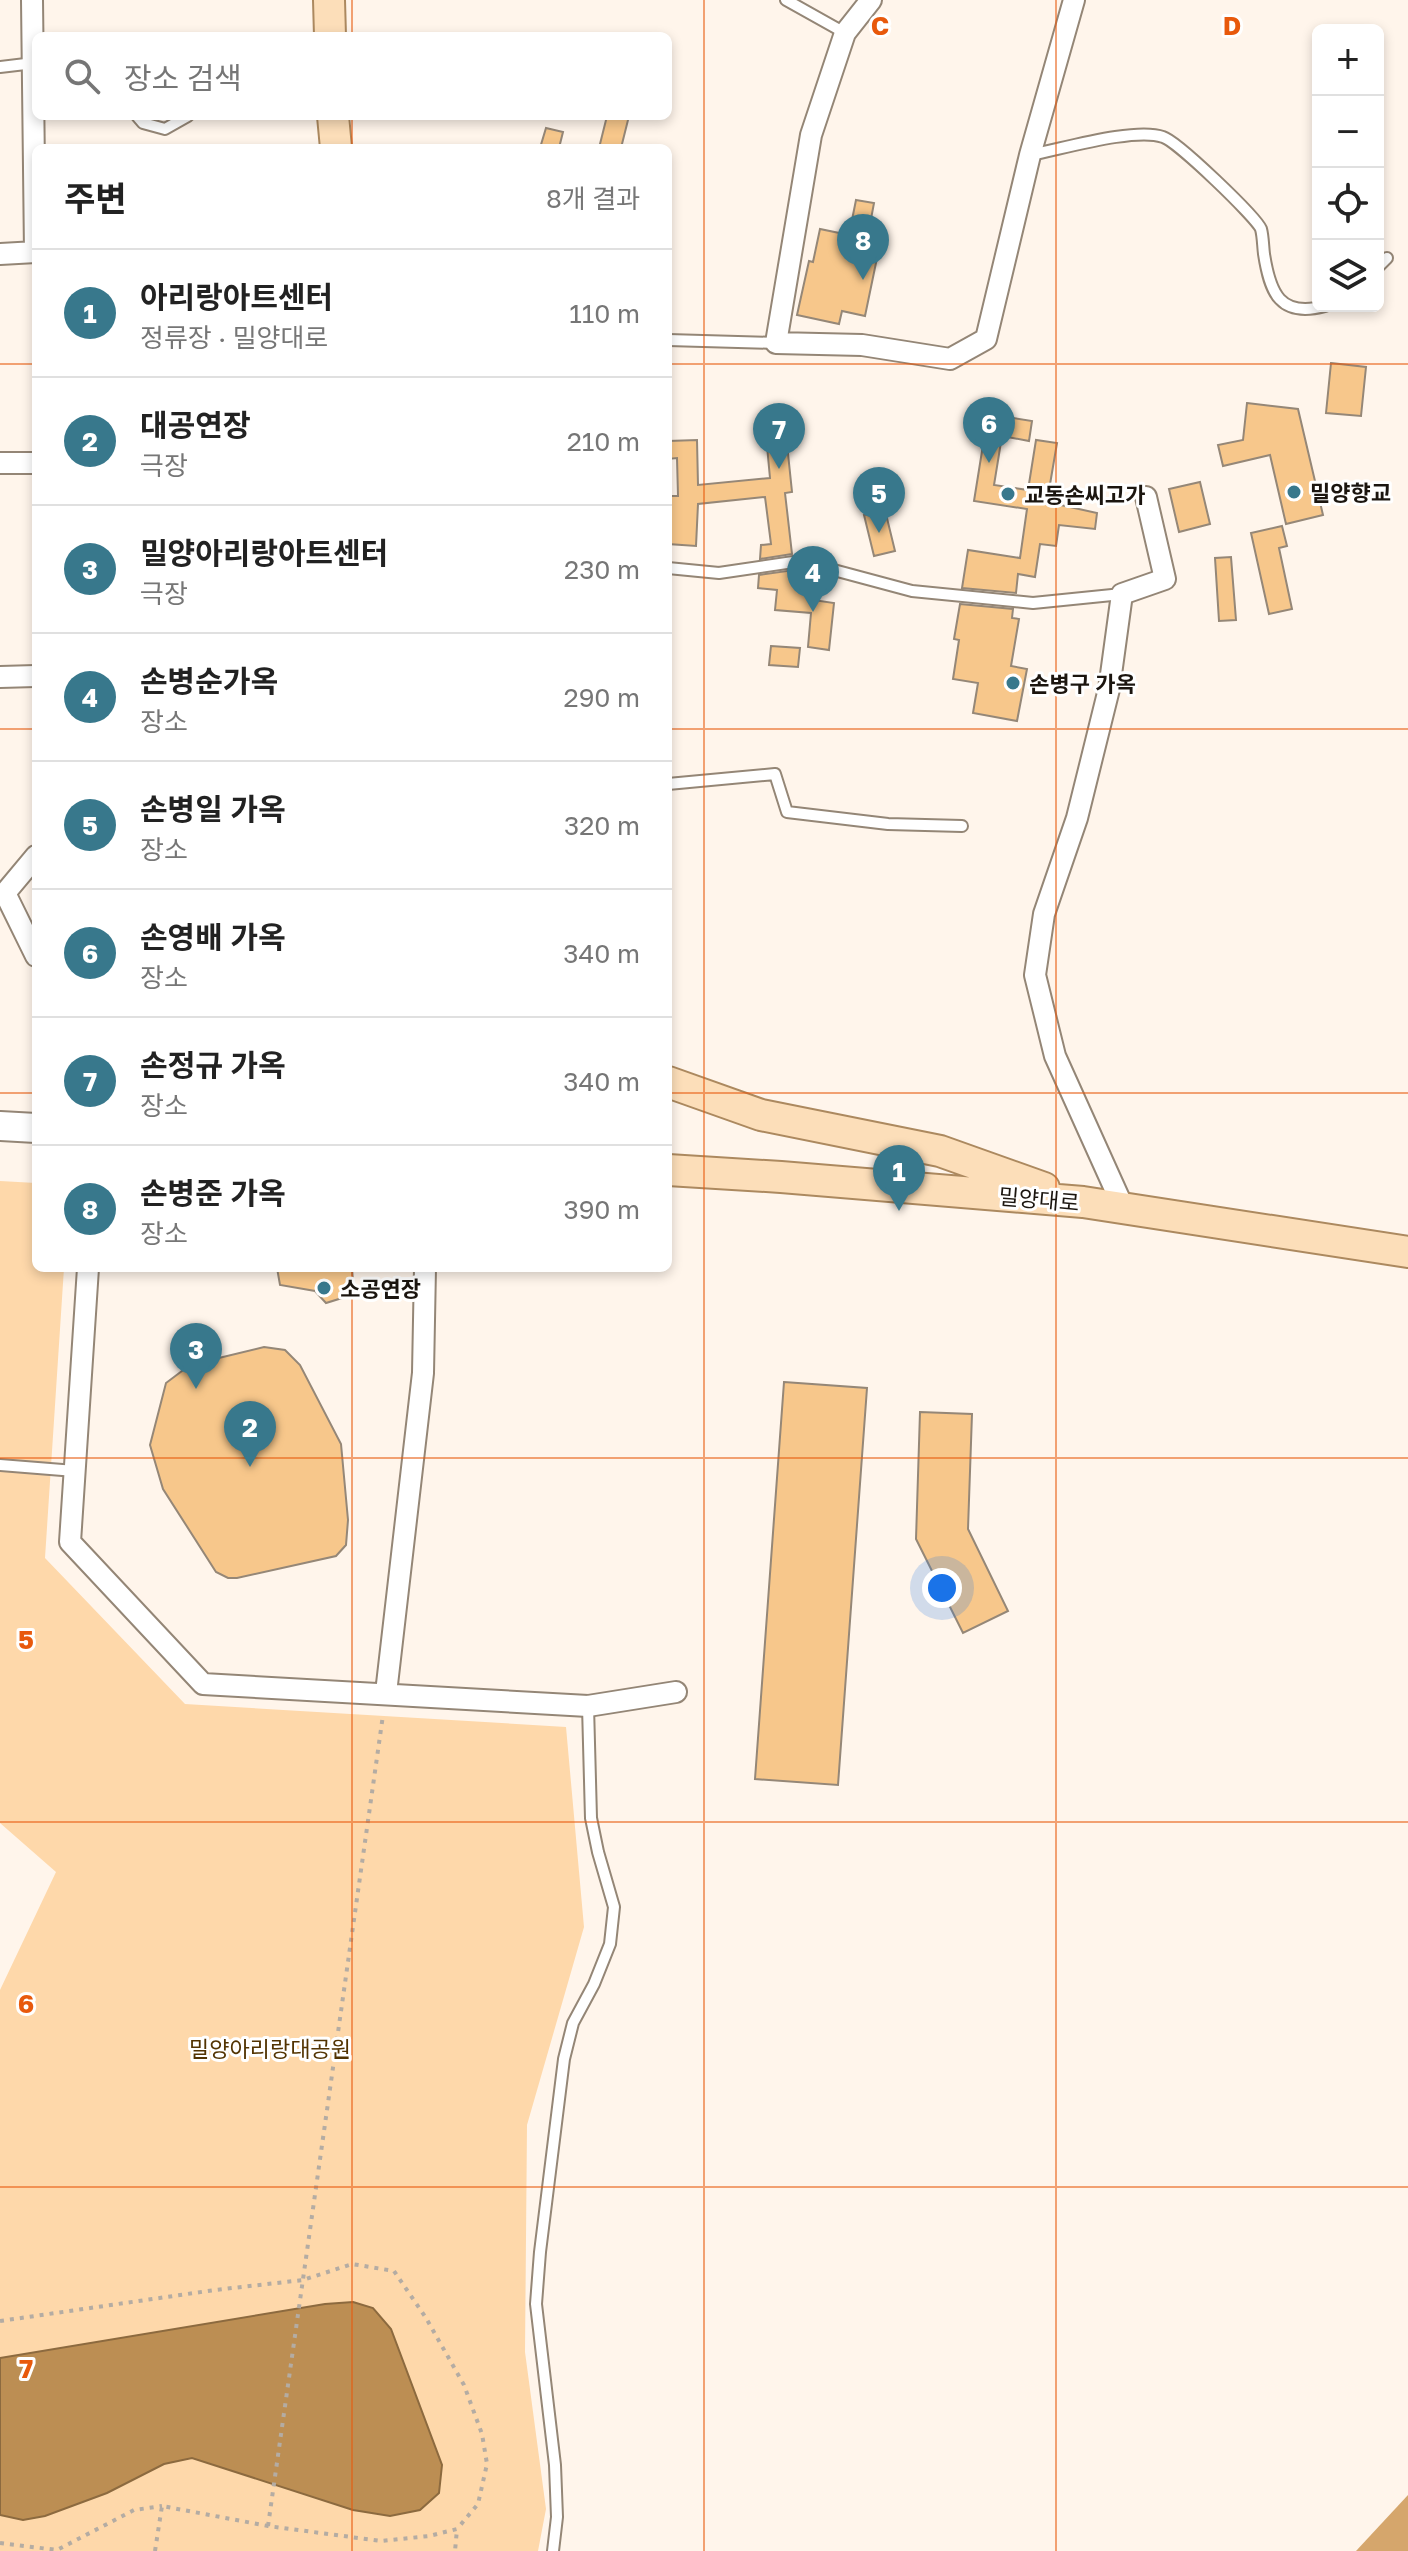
<!DOCTYPE html>
<html lang="ko">
<meta charset="utf-8">
<style>
body{margin:0;font-family:"Golos Text","Noto Sans KR",sans-serif;background:#f6f6f6;color:#222}
.controls{position:absolute;right:24px;top:24px;display:grid;overflow:hidden;border-radius:12px;box-shadow:0 4px 12px #0003}
.controls button{width:72px;height:72px;display:grid;place-items:center;padding:0;border:0;border-bottom:2px solid #e0e0e0;background:#fff;color:#222;font:40px sans-serif}
.you{position:absolute;left:942px;top:1588px;width:28px;height:28px;margin:-20px;border:6px solid #fff;border-radius:50%;background:#1a73e8;box-shadow:0 0 0 12px #1a73e833}
.badge{display:grid;place-items:center;width:52px;height:52px;border-radius:50%;background:#38788c;color:#fff;font-size:26px;font-weight:700}
.pin{position:absolute;translate:-50% -66px;filter:drop-shadow(0 2px 4px #0008)}
.pin::after{content:'';position:absolute;top:42px;width:28px;height:24px;background:inherit;clip-path:polygon(0 0,100% 0,50% 100%)}
.list{margin:0;padding:0;list-style:none}
h2{display:flex;justify-content:space-between;align-items:center;height:104px;margin:0;padding:0 32px;font-size:34px}
h2 small{font-size:26px;font-weight:400;color:#767676}
.list li{display:grid;grid-template-columns:52px 1fr auto;gap:24px;align-items:center;box-sizing:border-box;height:128px;padding:0 32px;border-top:2px solid #e0e0e0}
.list b{display:block;font-size:30px;white-space:nowrap}
.list p{margin:0;font-size:26px;white-space:nowrap;color:#767676}
.list em{font-size:26px;font-style:normal;color:#767676}
.icon{flex:none;width:44px;height:44px;fill:none;stroke:currentColor;stroke-width:2;stroke-linecap:round;stroke-linejoin:round}
.map{position:relative;flex:none;width:1408px;height:2551px;overflow:hidden}
.search{position:absolute;background:#fff;box-shadow:0 4px 12px #0003;left:32px;top:32px;width:640px;height:88px;display:flex;align-items:center;gap:20px;box-sizing:border-box;padding:0 28px;border-radius:12px;color:#767676;font-size:30px}
.panel{position:absolute;background:#fff;box-shadow:0 4px 12px #0003;left:32px;top:144px;width:640px;height:1128px;border-radius:12px}
.map>svg:first-child{display:block}
.green{fill:#fed8aa}
.forest{fill:#d5a66c}
.water{fill:#bc8e53;stroke:#8c6a3f;stroke-width:2}
.building{fill:#f7c78b;stroke:#958777;stroke-width:2}
.lines{fill:none;stroke-linecap:round;stroke-linejoin:round}
.service-casing{stroke:#948676;stroke-width:14}
.minor-casing{stroke:#948676;stroke-width:24}
.secondary-casing{stroke:#948676;stroke-width:32}
.primary-casing{stroke:#ac895f;stroke-width:34}
.path{stroke:#b4aca3;stroke-width:4;stroke-dasharray:4 6;stroke-linecap:butt}
.service{stroke:#fff;stroke-width:10}
.minor{stroke:#fff;stroke-width:20}
.secondary{stroke:#fff;stroke-width:28}
.primary{stroke:#fcdeb9;stroke-width:30}
.grid{fill:none;stroke:#e8590c;stroke-width:2;stroke-opacity:0.55}
.poi-dot{fill:#38788c;stroke:#fff;stroke-width:3}
.labels{text-anchor:middle;dominant-baseline:central;stroke-width:6;stroke-linejoin:round;paint-order:stroke}
.poi-label{font-size:22px;font-weight:bold;fill:#1b150f;stroke:#fff;text-anchor:start}
.street-label{font-size:22px;fill:#1b150f;stroke:#fff}
.park-label{font-size:22px;fill:#523301;stroke:#fff}
.grid-label{font-size:26px;text-anchor:middle;font-weight:bold;fill:#e8590c;stroke:#fff;stroke-width:6;stroke-linejoin:round;paint-order:stroke}
</style>
<div class="map">
<svg width="1408" height="2551" viewBox="0 0 1408 2551">
<rect width="100%" height="100%" fill="#fff5eb"/>
<path class="green" d="M 0,1181 L 36,1183 L 36,1268 L 64,1268 L 45,1558 L 185,1704 L 566,1727 L 584,1927 L 527,2125 L 525,2352 L 546,2509 L 538,2551 L 0,2551 L 0,1990 L 56,1872 L 0,1823 Z"/>
<path class="forest" d="M 1408,2495 L 1408,2551 L 1356,2551 Z"/>
<path class="water" d="M 353,2302 L 373,2308 L 391,2329 L 442,2465 L 439,2493 L 420,2510 L 390,2516 L 353,2510 L 192,2458 L 164,2464 L 107,2493 L 45,2516 L 23,2520 L 0,2515 L 0,2358 L 325,2304 Z"/>
<path class="building" d="M 607,116 L 629,116 L 621,148 L 599,148 Z
M 546,128 L 563,132 L 559,148 L 540,148 Z
M 856,200 L 874,203 L 864,256 L 877,258 L 865,316 L 842,311 L 839,324 L 797,315 L 809,261 L 813,262 L 820,229 L 849,235 Z
M 1331,363 L 1366,367 L 1361,416 L 1326,413 Z
M 1247,403 L 1298,409 L 1323,515 L 1286,524 L 1270,455 L 1223,466 L 1218,445 L 1243,440 Z
M 988,414 L 1032,421 L 1029,441 L 1002,436 L 994,485 L 1028,490 L 1036,440 L 1057,443 L 1047,502 L 1097,513 L 1095,529 L 1059,525 L 1056,546 L 1040,544 L 1035,577 L 1018,574 L 1016,593 L 962,588 L 968,550 L 1020,558 L 1027,509 L 974,501 Z
M 697,440 L 698,485 L 770,478 L 767,446 L 787,444 L 792,492 L 785,493 L 792,554 L 760,559 L 761,545 L 771,544 L 765,497 L 698,504 L 696,546 L 668,544 L 668,496 L 678,496 L 677,458 L 668,459 L 668,441 Z
M 1200,482 L 1210,524 L 1179,532 L 1169,489 Z
M 885,510 L 895,551 L 874,556 L 864,515 Z
M 1282,526 L 1287,546 L 1279,548 L 1292,609 L 1269,614 L 1251,533 Z
M 1231,557 L 1236,620 L 1219,621 L 1215,558 Z
M 794,570 L 795,575 L 815,578 L 813,600 L 834,603 L 829,650 L 808,647 L 811,613 L 775,610 L 777,590 L 758,588 L 759,575 Z
M 960,604 L 1013,609 L 1012,618 L 1019,619 L 1011,666 L 1027,669 L 1017,721 L 973,713 L 978,683 L 953,679 L 959,640 L 954,639 Z
M 771,646 L 800,648 L 798,667 L 769,665 Z
M 277,1268 L 352,1268 L 353,1281 L 350,1291 L 342,1298 L 326,1303 L 315,1291 L 280,1285 Z
M 264,1347 L 285,1350 L 300,1365 L 341,1444 L 348,1520 L 346,1545 L 336,1556 L 237,1578 L 228,1578 L 216,1572 L 163,1489 L 150,1445 L 166,1383 L 190,1365 Z
M 784,1382 L 867,1388 L 838,1785 L 755,1779 Z
M 920,1412 L 972,1414 L 968,1529 L 1008,1611 L 963,1633 L 916,1539 Z"/>
<g class="lines">
<defs>
<path id="service" d="M 786,0 L 845,33
M 0,67 L 34,63
M 137,116 L 143,123 L 165,129 L 188,116
M 1030,155 C 1062,149 1135,127 1163,137 C 1177,141 1256,217 1261,229 C 1263,236 1263,246 1264,254 C 1270,293 1280,318 1325,306
M 1378,267 L 1387,258
M 668,340 L 776,343
M 668,568 L 719,573 L 800,561 L 912,591 L 1033,603 L 1122,594
M 668,784 L 775,774 L 787,812 L 888,824 L 962,826
M 0,1465 L 75,1471
M 553,2551 L 557,2517 L 555,2465 L 536,2304 L 540,2252 L 564,2059 L 573,2023 L 594,1984 L 610,1944 L 614,1907 L 598,1852 L 591,1818 L 588,1706"/>
<path id="minor" d="M 32,0 L 35,252
M 871,0 L 845,33 L 811,135 L 776,343 L 862,345 L 950,359 L 986,339 L 1030,155 L 1074,0
M 0,254 L 36,252
M 0,463 L 36,463
M 0,677 L 36,676
M 36,856 L 5,893 L 36,956
M 1124,1209 L 1055,1056 L 1035,975 L 1044,914 L 1077,818 L 1109,689 L 1122,594 L 1165,579 L 1146,497
M 88,1268 L 70,1542 L 203,1684 L 588,1706 L 676,1692
M 386,1693 L 423,1373 L 425,1268"/>
<path id="secondary" d="M 0,1126 L 36,1128"/>
<path id="primary" d="M 329,0 L 330,36
M 333,116 L 336,148
M 668,1082 L 761,1115 L 940,1151 L 1044,1188
M 668,1170 L 781,1177 L 1083,1202 L 1408,1252"/>
</defs>
<use href="#service" class="service-casing"/>
<use href="#minor" class="minor-casing"/>
<use href="#secondary" class="secondary-casing"/>
<use href="#primary" class="primary-casing"/>
<path class="path" d="M 0,2321 L 215,2290 L 303,2280 L 352,2264 L 394,2271 L 426,2318 L 464,2385 L 482,2434 L 487,2464 L 478,2504 L 457,2529
M 268,2526 L 383,1715
M 0,2543 L 57,2550 L 134,2510 L 162,2506
M 155,2551 L 162,2506 L 268,2526 L 381,2541 L 429,2536 L 457,2529 L 455,2551"/>
<use href="#service" class="service"/>
<use href="#minor" class="minor"/>
<use href="#secondary" class="secondary"/>
<use href="#primary" class="primary"/>
</g>
<path class="grid" d="M 352,0 L 352,36M 704,0 L 704,2551M 1056,0 L 1056,2551M 352,116 L 352,148M 0,364 L 36,364M 668,364 L 1408,364M 0,729 L 36,729M 668,729 L 1408,729M 0,1093 L 36,1093M 668,1093 L 1408,1093M 352,1268 L 352,2551M 0,1458 L 1408,1458M 0,1822 L 1408,1822M 0,2187 L 1408,2187"/>
<g class="poi-dot">
<circle cx="1294" cy="492" r="8"/>
<circle cx="1008" cy="494" r="8"/>
<circle cx="1013" cy="683" r="8"/>
<circle cx="324" cy="1288" r="8"/>
</g>
<g class="labels">
<g class="poi-label">
<text x="1310" y="492">밀양향교</text>
<text x="1024" y="494">교동손씨고가</text>
<text x="1029" y="683">손병구 가옥</text>
<text x="340" y="1288">소공연장</text>
</g>
<g class="street-label">
<text transform="translate(1039 1199) rotate(5)">밀양대로</text>
</g>
<g class="park-label">
<text x="270" y="2048">밀양아리랑대공원</text>
</g>
</g>
<g class="grid-label">
<text x="880" y="35">C</text>
<text x="1232" y="35">D</text>
<text x="26" y="1649">5</text>
<text x="26" y="2013">6</text>
<text x="26" y="2378">7</text>
</g>
</svg>
<div class="controls">
<button>+</button>
<button>−</button>
<button><svg class="icon" aria-label="locate" viewBox="0 0 24 24"><circle cx="12" cy="12" r="6"/><path d="M12 2v4M12 18v4M2 12h4M18 12h4"/></svg></button>
<button><svg class="icon" aria-label="layers" viewBox="0 0 24 24"><path d="M12 4l9 5-9 5-9-5zM3 14l9 5 9-5"/></svg></button>
</div>
<div class="you"></div>
<div class="pin badge" style="left:899px;top:1211px">1</div>
<div class="pin badge" style="left:250px;top:1467px">2</div>
<div class="pin badge" style="left:196px;top:1389px">3</div>
<div class="pin badge" style="left:813px;top:612px">4</div>
<div class="pin badge" style="left:879px;top:533px">5</div>
<div class="pin badge" style="left:989px;top:463px">6</div>
<div class="pin badge" style="left:779px;top:469px">7</div>
<div class="pin badge" style="left:863px;top:280px">8</div>
<div class="search"><svg class="icon" aria-label="search" viewBox="0 0 24 24"><circle cx="10" cy="10" r="6"/><path d="M15 15l6 6"/></svg>장소 검색</div>
<section class="panel">
<h2>주변<small>8개 결과</small></h2>
<ul class="list">
<li><span class="badge">1</span><div><b>아리랑아트센터</b><p>정류장 · 밀양대로</p></div><em>110 m</em></li>
<li><span class="badge">2</span><div><b>대공연장</b><p>극장</p></div><em>210 m</em></li>
<li><span class="badge">3</span><div><b>밀양아리랑아트센터</b><p>극장</p></div><em>230 m</em></li>
<li><span class="badge">4</span><div><b>손병순가옥</b><p>장소</p></div><em>290 m</em></li>
<li><span class="badge">5</span><div><b>손병일 가옥</b><p>장소</p></div><em>320 m</em></li>
<li><span class="badge">6</span><div><b>손영배 가옥</b><p>장소</p></div><em>340 m</em></li>
<li><span class="badge">7</span><div><b>손정규 가옥</b><p>장소</p></div><em>340 m</em></li>
<li><span class="badge">8</span><div><b>손병준 가옥</b><p>장소</p></div><em>390 m</em></li>
</ul>
</section>
</div>
